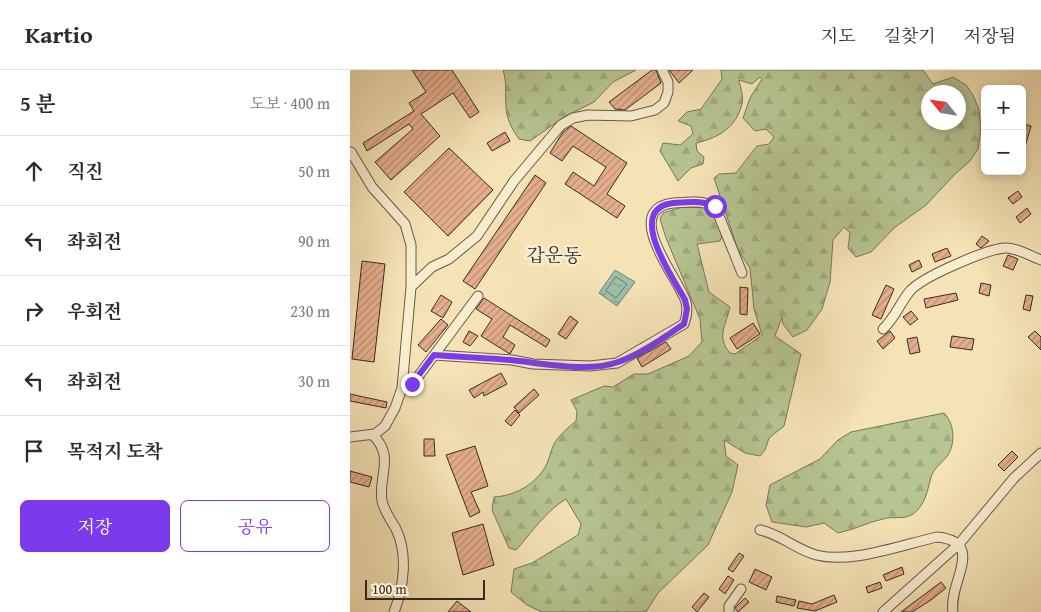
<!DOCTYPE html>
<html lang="ko">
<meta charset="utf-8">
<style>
body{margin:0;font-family:"Gentium Book Plus","Noto Serif KR",serif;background:#f2f2f3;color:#2b2b33}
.controls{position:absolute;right:15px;top:15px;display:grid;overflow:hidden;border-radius:8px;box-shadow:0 2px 8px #0003}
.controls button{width:45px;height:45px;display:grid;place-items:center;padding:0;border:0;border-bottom:1px solid #e1e1e2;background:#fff;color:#2b2b33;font:25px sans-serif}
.compass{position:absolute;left:571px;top:15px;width:45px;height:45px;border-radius:50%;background:#fff;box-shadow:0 2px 8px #0003;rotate:300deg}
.scale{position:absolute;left:15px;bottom:12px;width:120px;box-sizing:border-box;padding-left:5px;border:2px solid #362b23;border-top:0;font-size:14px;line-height:18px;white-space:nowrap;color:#362b23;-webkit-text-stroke:4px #f8edcf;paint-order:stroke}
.stop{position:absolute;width:15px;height:15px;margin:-11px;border:4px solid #7c3aed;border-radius:50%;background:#fff}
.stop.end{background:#7c3aed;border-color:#fff;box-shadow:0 1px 5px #0008}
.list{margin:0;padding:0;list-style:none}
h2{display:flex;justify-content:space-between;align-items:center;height:65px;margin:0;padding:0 20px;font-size:21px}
h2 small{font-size:16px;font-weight:400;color:#7c7c81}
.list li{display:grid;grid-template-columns:32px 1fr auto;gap:15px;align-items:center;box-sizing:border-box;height:70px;padding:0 20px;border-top:1px solid #e1e1e2}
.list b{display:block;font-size:19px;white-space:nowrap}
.list em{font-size:16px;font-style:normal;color:#7c7c81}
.actions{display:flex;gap:10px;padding:15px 20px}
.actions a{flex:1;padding:11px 0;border:1px solid #7c3aed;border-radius:8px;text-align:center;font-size:18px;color:#7c3aed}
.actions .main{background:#7c3aed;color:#fff}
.icon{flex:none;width:28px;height:28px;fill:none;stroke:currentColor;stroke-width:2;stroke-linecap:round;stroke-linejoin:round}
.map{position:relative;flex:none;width:691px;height:542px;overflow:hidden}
header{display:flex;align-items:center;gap:30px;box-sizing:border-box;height:70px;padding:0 25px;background:#fff;border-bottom:1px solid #e1e1e2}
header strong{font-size:24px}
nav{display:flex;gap:28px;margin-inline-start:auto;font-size:18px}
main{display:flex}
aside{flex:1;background:#fff}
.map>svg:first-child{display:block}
.forest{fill:url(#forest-firs);stroke:#76785a;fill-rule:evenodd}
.water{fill:url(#water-ripples);stroke:#748473}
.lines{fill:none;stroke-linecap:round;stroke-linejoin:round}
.shore{stroke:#6a7566;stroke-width:1}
.building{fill:url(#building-hatch);stroke:#362b23}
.minor-casing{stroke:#665948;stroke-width:11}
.minor{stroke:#f8edcf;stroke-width:9}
.route{stroke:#7c3aed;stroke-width:6}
.labels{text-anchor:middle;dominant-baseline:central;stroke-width:5;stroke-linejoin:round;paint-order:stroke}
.quarter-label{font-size:19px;fill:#362b23;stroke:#f8edcf}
</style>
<header>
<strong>Kartio</strong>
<nav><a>지도</a><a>길찾기</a><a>저장됨</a></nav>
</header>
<main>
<aside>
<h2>5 분<small>도보 · 400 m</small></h2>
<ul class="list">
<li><svg class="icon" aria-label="ahead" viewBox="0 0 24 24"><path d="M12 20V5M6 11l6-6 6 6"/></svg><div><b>직진</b></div><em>50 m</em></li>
<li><svg class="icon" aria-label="left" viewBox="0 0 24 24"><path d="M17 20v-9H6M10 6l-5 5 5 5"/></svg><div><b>좌회전</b></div><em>90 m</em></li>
<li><svg class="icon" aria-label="right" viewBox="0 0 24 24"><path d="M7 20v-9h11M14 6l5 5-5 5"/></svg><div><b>우회전</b></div><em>230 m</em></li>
<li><svg class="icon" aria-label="left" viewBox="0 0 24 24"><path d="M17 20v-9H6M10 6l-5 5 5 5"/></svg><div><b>좌회전</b></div><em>30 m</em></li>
<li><svg class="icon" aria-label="arrive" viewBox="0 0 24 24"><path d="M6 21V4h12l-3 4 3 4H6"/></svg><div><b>목적지 도착</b></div></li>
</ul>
<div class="actions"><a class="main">저장</a><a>공유</a></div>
</aside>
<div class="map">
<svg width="691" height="542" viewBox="0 0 691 542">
<defs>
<pattern id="forest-firs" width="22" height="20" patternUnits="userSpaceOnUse" patternTransform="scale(1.25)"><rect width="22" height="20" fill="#b6c592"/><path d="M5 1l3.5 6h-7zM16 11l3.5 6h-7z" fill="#9da97e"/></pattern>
<pattern id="water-ripples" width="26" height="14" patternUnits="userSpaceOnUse" patternTransform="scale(1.25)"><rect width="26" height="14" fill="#9dbfa9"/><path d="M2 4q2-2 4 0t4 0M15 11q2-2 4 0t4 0" fill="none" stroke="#819b89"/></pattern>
<pattern id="building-hatch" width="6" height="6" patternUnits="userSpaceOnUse" patternTransform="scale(1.25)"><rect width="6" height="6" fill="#e5ae8c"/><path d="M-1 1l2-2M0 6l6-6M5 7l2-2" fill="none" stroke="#ba8e72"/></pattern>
</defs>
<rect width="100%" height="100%" fill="#f5e3b5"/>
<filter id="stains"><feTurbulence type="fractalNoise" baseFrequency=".004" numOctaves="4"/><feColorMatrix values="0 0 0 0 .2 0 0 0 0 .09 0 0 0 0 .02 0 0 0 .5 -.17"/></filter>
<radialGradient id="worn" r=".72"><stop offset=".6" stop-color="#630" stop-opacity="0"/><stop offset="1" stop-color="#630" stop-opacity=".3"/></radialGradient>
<path class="forest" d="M 153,0 L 286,0 L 263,12 L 244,32 L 214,47 L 180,71 L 169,69 C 162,59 156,48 156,36 C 155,24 157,12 153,0 Z
M 371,0 L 573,0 L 583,14 L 603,7 L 616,15 L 623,25 L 629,40 L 631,58 L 628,79 L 620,91 L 606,103 L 576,135 L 544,158 L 521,182 L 506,187 L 498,178 L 500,163 L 494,157 L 483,170 L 480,212 L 472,239 L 457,260 L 443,267 L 433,254 L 432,247 L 425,266 L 451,284 L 434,356 L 419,368 L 415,380 L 410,386 L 395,383 L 374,370 L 376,386 L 388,395 L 382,422 L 358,475 L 308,523 L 296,542 L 192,542 L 177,535 L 161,522 L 164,499 L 182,493 L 228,465 L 231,454 L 216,429 C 196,441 182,462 166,480 L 159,478 L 142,440 L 144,427 C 163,426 183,416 194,399 C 199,392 200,382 204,374 C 210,364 218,358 226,351 L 227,341 L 221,330 L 254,316 L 263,317 L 284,304 L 298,304 L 339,286 L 352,272 L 350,249 L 316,168 L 310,149 L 313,143 L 332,137 L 358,138 L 367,149 L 373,163 L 370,171 L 347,174 L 359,222 L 380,237 C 376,255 366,267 380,283 L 385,284 L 412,265 L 404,239 L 400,198 L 388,180 L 364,108 L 369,104 L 386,103 L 407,76 L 419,74 L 424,67 L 416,59 L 405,61 L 393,48 L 400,28 L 412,9 L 410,7 L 402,14 L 389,10 C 390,17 394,27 392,34 C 386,58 368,68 346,73 L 347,81 L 354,87 L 353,94 L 341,98 L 328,111 L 310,81 L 313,73 L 330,75 L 343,64 L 341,56 L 328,51 L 337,42 L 351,39 L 372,9 ZM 578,22 L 608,22 L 608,52 L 578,52 Z
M 594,343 C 604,353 606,372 598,385 C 593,392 583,399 581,407 C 578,419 575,436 563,444 C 554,450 542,446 533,449 C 518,452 504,460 488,463 L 474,453 L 456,457 L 422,452 L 416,435 L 420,415 L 470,389 L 488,370 L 501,362 Z"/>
<path class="water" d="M 265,200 L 285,212 L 267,236 L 249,223 Z"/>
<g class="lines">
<path class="shore" d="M 266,207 L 277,214 L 266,228 L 256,221 Z"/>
</g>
<path class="building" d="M 62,0 L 102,0 L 129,42 L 120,48 L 103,23 L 71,44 L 90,66 L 41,110 L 25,92 L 63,59 L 59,54 L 17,81 L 13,73 L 64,41 L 59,33 L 76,22 Z
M 302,0 L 306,0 L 311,13 L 275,40 L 265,39 L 259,32 Z
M 319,0 L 343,0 L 329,13 Z
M 674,54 L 681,56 L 674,80 L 672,61 Z
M 221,56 L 277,93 L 257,124 L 275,136 L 267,148 L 215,114 L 223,102 L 244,116 L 256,97 L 223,76 L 212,91 L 200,83 L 213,62 Z
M 155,62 L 160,71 L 142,81 L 137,73 Z
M 99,78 L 143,120 L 98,166 L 54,122 Z
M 185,105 L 196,113 L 125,219 L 113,211 Z
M 668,121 L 672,127 L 663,134 L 658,128 Z
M 677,138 L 681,144 L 670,153 L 666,147 Z
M 632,166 L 639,171 L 631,178 L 626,174 Z
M 597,178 L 601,186 L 585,192 L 582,184 Z
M 658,185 L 668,189 L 663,200 L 653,196 Z
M 569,190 L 572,197 L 562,202 L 559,195 Z
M 12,191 L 35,194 L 24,292 L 2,289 Z
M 631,213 L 641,215 L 639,226 L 629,223 Z
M 536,215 L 544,219 L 531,249 L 522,245 Z
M 390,217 L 398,218 L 397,245 L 390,244 Z
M 606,223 L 608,230 L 576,238 L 574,229 Z
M 91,225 L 102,232 L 93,248 L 81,241 Z
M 676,225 L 683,226 L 680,241 L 673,239 Z
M 134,228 L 200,270 L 196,277 L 160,255 L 153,267 L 165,275 L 160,284 L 131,266 L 142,249 L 126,239 Z
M 561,241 L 568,249 L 560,255 L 553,247 Z
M 220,246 L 228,252 L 216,269 L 208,264 Z
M 91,249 L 98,255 L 76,282 L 68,275 Z
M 403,253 L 410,264 L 387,279 L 380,268 Z
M 119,261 L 128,266 L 120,276 L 113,272 Z
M 540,261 L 545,268 L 533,279 L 527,271 Z
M 685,261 L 691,267 L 691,280 L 678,267 Z
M 602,266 L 624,269 L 622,280 L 600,277 Z
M 567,267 L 570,282 L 560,284 L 557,269 Z
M 316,272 L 321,279 L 292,297 L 287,288 Z
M 151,303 L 157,314 L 134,326 L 133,322 L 124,328 L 119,320 Z
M 184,319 L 189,325 L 169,343 L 164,337 Z
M 0,324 L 37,332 L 36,338 L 0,331 Z
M 165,340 L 170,345 L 161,356 L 155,351 Z
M 74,369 L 84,369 L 85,386 L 74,386 Z
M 125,376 L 138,416 L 121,422 L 130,442 L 120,447 L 96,385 Z
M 662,381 L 668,387 L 654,401 L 648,395 Z
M 0,401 L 22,407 L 19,417 L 0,412 Z
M 133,454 L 144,495 L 113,505 L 102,463 Z
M 389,483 L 394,486 L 383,502 L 378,499 Z
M 552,497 L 554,504 L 536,511 L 533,505 Z
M 405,499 L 422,507 L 416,520 L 399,512 Z
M 378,506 L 384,510 L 375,524 L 369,519 Z
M 530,512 L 532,518 L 518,523 L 516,517 Z
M 591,512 L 596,518 L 581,530 L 562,542 L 551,542 Z
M 354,523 L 359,527 L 347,542 L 342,537 Z
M 484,525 L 487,532 L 465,541 L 447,538 L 449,531 L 462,534 Z
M 427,526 L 446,530 L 444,536 L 426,532 Z
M 395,528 L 399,532 L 388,542 L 385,538 Z
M 107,531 L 121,542 L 98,542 Z"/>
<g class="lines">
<defs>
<path id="minor" d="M 61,217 L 82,197 L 99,189 L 127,166 L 164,111 L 211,55 L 223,48 L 238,45 L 281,46 L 305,40 L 314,33 L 318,22 L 318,12 L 312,0
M 533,259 C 545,248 550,233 560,221 C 572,207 635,180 654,178 C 665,177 681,186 691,190
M 84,285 L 162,290 L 183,294 L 240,296 L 267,293 L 334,254 C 337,246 338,240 336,232 C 329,209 270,140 323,133 C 337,132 352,130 365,136 L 392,203
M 52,318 L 62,314 L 70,304 L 128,226
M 23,365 C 45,387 28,405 32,431 C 34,441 41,450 46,459 C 58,484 54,517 44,542
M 0,367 L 25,364 L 35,356 L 45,338 L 52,318 L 61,217 L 61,175 L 55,154 L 22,117 L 1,82
M 410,460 C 430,464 445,479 466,485 C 502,494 551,475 587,467 C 637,472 598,512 603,542
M 379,542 L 379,536 L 391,519
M 533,542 L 609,474 L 664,408 L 691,383"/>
</defs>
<use href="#minor" class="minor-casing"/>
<use href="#minor" class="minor"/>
</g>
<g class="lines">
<path class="route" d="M 62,314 L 84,285 C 110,287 135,288 161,290 C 191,293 238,303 268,292 C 291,284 314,267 334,254 L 337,239 L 335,230 C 324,209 274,139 323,133 C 336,132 352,130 365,136"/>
</g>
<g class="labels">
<g class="quarter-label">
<text x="204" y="185">갑운동</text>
</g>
</g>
<rect width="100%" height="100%" filter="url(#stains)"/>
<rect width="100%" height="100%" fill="url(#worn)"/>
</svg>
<div class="controls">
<button>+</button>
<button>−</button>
</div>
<svg class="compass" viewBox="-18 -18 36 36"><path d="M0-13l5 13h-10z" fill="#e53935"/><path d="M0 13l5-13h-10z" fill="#7c7c81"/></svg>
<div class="scale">100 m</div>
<div class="stop" style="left:365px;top:136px"></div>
<div class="stop end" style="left:62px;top:314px"></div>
</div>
</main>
